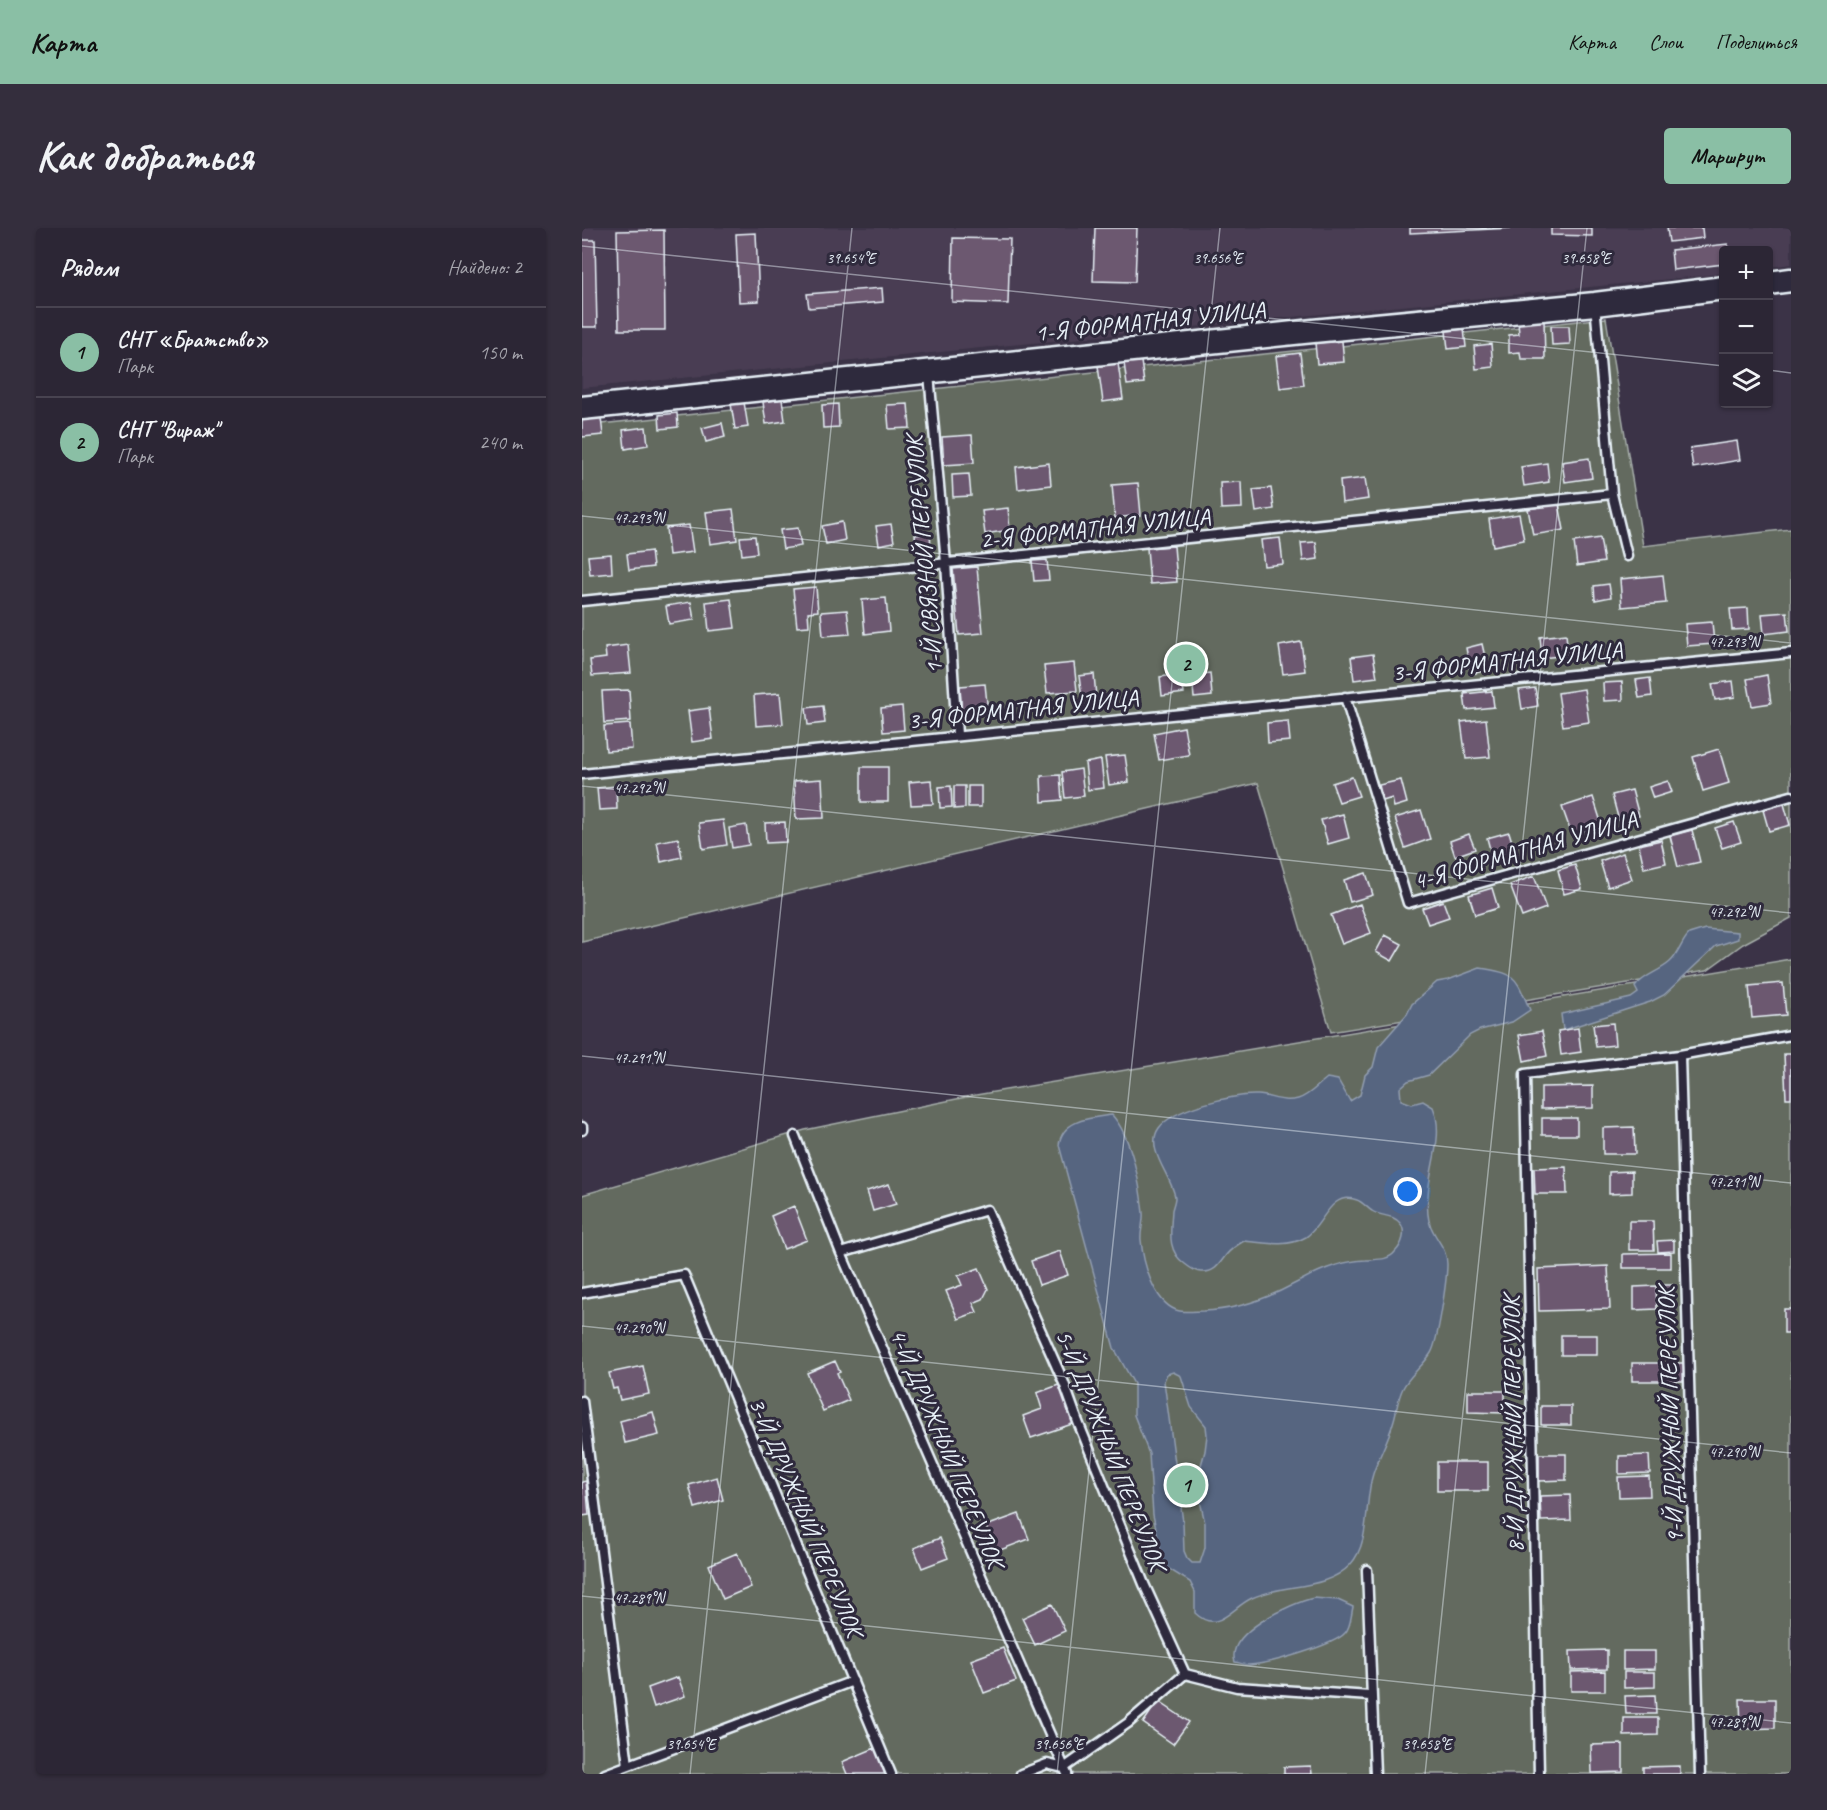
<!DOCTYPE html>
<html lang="ru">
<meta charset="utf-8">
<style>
body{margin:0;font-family:Caveat,sans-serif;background:#342e3d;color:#f1f3f6}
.controls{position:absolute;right:18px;top:18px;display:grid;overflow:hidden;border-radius:6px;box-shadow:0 2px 4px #0004}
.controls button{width:54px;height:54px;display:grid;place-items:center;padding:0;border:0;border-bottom:2px solid #484350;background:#2c2635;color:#f1f3f6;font:30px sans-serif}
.you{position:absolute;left:826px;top:964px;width:21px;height:21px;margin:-15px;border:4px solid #fff;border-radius:50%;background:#1a73e8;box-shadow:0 0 0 9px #1a73e833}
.badge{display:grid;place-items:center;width:39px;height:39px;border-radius:50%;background:#8abfa5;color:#111;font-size:20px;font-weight:700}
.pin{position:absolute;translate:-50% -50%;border:3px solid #fff;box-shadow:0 2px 6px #0006}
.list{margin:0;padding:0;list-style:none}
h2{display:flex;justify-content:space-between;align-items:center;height:78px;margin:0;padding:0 24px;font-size:26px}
h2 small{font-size:20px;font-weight:400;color:#a6a5ad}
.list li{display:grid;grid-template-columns:39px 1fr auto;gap:18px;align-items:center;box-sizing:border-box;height:90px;padding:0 24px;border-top:2px solid #484350}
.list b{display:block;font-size:22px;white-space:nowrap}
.list p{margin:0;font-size:20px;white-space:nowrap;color:#a6a5ad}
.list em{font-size:20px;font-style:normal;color:#a6a5ad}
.icon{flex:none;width:33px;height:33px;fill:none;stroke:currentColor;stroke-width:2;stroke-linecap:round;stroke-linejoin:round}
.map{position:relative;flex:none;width:1209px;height:1546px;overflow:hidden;border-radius:6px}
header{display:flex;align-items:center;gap:36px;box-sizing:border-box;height:84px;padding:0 30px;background:#8abfa5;color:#111}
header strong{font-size:28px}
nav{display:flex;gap:33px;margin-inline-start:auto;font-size:21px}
.intro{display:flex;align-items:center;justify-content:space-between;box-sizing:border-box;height:144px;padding:0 36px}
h1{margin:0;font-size:42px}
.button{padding:15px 27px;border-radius:6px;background:#8abfa5;color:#111;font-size:21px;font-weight:700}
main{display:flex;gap:36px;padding:0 36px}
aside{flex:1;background:#2c2635;border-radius:6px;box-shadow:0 2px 4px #0004}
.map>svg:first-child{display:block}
.built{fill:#4a3e53}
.green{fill:#646b5e;stroke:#a6aeab;stroke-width:1.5}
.water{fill:#576580;stroke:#919db0;stroke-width:1.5;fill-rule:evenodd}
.building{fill:#6c5870;stroke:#e8f1f8;stroke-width:1.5}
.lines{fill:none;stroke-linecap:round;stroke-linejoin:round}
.lane-casing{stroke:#e8f1f8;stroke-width:13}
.secondary-casing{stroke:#e8f1f8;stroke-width:27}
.lane{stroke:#2f2a3d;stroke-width:8}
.secondary{stroke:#2f2a3d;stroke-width:22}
.ticks{fill:none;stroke:#e8f1f8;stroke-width:1.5;stroke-opacity:0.45}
.labels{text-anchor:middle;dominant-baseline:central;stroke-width:6;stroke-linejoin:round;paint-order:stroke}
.street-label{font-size:24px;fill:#e8f1f8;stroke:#2f2a3d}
.ticks-label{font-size:15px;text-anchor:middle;fill:#e8f1f8;stroke:#2f2a3d;stroke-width:6;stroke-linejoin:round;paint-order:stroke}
</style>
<header>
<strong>Карта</strong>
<nav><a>Карта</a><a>Слои</a><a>Поделиться</a></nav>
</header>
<div class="intro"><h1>Как добраться</h1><a class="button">Маршрут</a></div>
<main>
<aside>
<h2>Рядом<small>Найдено: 2</small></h2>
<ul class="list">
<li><span class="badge">1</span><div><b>СНТ «Братство»</b><p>Парк</p></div><em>150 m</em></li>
<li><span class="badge">2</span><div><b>СНТ &quot;Вираж&quot;</b><p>Парк</p></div><em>240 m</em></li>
</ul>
</aside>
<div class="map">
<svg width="1209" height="1546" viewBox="0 0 1209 1546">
<rect width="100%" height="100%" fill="#3b3347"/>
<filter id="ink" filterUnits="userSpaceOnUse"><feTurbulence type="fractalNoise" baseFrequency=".0167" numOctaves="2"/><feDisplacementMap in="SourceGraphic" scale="12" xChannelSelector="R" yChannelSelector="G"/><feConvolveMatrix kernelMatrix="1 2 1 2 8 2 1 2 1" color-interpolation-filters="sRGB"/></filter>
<g filter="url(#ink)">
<path class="built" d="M 0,0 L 1209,0 L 1209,36 L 1187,39 L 1186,22 L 1142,22 L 1141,45 L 1118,48 L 0,160 Z"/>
<path class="green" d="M 1024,90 L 1061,318 L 1209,301 L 1209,690 L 1161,716 L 1125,742 L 749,804 L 676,555 L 0,714 L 0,198 Z
M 1209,731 L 1209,1546 L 0,1546 L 0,967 L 223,902 L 394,867 Z"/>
<path class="water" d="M 1123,701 L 1156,704 L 1156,711 L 1134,718 L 1082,767 L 1068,774 L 981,802 L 979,786 L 1049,770 L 1056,765 L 1053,759 C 1061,747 1077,744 1088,734 C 1097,726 1099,714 1107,706 Z
M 898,740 C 936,746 933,748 948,782 L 930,794 L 898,802 L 888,807 L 847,847 L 826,853 L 818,860 L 819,872 L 830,876 L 841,873 L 851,879 C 863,908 847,938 846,968 C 845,979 845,993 851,1003 C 857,1015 865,1022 865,1036 C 865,1051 856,1114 849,1125 C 841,1138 828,1147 821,1160 C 815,1172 815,1184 811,1195 C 806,1213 797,1228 791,1246 C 782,1273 789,1315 768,1337 C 743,1363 701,1355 670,1370 C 650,1379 636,1407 613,1385 L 613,1364 L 608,1354 L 582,1338 L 571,1287 L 567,1226 L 552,1187 L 552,1156 L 532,1120 L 477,917 C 480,891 509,890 530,887 C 550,909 558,956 561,985 C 562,994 558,1003 559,1012 C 561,1034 571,1073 594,1082 C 603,1085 612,1083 621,1083 C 654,1082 687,1070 716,1054 C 737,1042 759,1033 784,1032 C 794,1031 806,1033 813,1024 C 820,1017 825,1004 818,995 C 811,986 799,989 790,983 C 785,980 781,974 775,972 C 748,962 741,998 724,1009 C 705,1020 683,1015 662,1013 C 655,1017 649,1021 644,1027 C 637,1036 633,1045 619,1044 C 614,1044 608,1040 603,1036 C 584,1023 589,1002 590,982 C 591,978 593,973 593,969 C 590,948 562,921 577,900 C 591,880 653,866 676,867 C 690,868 700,875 716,871 C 727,868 736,857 745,850 L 756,852 L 768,873 L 778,867 L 783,847 L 791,839 L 796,819 L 825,786 L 830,776 L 855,754 L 866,752 ZM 591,1144 L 599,1148 L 609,1179 L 624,1198 L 625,1207 L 623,1223 L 614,1255 L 623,1295 L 623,1320 L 618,1335 L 610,1335 L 605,1330 L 602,1323 L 601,1294 L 582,1153 L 585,1146 Z
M 732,1370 L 756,1372 L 771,1379 C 769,1387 769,1399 763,1405 C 753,1417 684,1437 667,1437 C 663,1437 658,1435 653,1434 C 643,1405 709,1375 732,1370 Z"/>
<path class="building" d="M 513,0 L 555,0 L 553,54 L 511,53 Z
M 828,0 L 932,0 L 828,5 Z
M 969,0 L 1010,0 L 1010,8 L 969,7 Z
M 1085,0 L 1120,0 L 1121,10 L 1087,14 Z
M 82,2 L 83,102 L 37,102 L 35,3 Z
M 174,5 L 177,73 L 157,74 L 154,6 Z
M 371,10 L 428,11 L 426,76 L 370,74 Z
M 0,12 L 13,12 L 15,99 L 0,99 Z
M 1146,16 L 1147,22 L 1142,22 L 1142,36 L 1091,42 L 1089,22 Z
M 300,60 L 301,74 L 227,80 L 225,66 Z
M 962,92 L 963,131 L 939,131 L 938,124 L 927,125 L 927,107 L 937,106 L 936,93 Z
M 969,98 L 987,98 L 988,116 L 970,117 Z
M 882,101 L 884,119 L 866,121 L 864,103 Z
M 760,113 L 762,134 L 735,136 L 733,115 Z
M 909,116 L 911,139 L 894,141 L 892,118 Z
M 718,125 L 722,157 L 698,160 L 694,128 Z
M 559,133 L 562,155 L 545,157 L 542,135 Z
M 536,135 L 541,171 L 521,174 L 516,138 Z
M 200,171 L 203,193 L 184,196 L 181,174 Z
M 162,174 L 166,199 L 153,201 L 149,176 Z
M 256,176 L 257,199 L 241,200 L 240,177 Z
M 326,176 L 328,200 L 307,201 L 305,177 Z
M 95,185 L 96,199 L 78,201 L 77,187 Z
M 19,190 L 21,207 L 0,209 L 0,192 Z
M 140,195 L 143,209 L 124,214 L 120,200 Z
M 64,199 L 66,217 L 43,221 L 41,202 Z
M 390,207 L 392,235 L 362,237 L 360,209 Z
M 1155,213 L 1158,232 L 1111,240 L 1108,220 Z
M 1007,230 L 1010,250 L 983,254 L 980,234 Z
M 467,235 L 469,257 L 436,261 L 434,239 Z
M 965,235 L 967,254 L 942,258 L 939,239 Z
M 387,246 L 389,268 L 371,269 L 370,247 Z
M 783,250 L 786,271 L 760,275 L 758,253 Z
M 659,254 L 660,280 L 639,281 L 638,255 Z
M 556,255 L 559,287 L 533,290 L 530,257 Z
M 689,260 L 692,281 L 674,284 L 671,262 Z
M 977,276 L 982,302 L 951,307 L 946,281 Z
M 426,280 L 428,302 L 403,306 L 400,283 Z
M 151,281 L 155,312 L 128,316 L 124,284 Z
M 937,286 L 942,312 L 911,318 L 907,291 Z
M 260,294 L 263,312 L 244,316 L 240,298 Z
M 309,296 L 312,314 L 297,317 L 294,298 Z
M 107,297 L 111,324 L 87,327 L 84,300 Z
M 216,300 L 219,318 L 201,321 L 198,302 Z
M 348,305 L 349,319 L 335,320 L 333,307 Z
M 173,308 L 175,325 L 160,327 L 158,309 Z
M 698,310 L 701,336 L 682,338 L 679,312 Z
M 1018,310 L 1022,334 L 995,338 L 992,314 Z
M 734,314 L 736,331 L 721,333 L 719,315 Z
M 592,318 L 595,354 L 568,356 L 565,320 Z
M 69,323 L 71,339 L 47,342 L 45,326 Z
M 29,326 L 30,345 L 8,347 L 6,328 Z
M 465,332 L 467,352 L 452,353 L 450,333 Z
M 395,339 L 401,405 L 377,407 L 371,341 Z
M 1081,347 L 1084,375 L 1040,379 L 1038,351 Z
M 1027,356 L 1029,369 L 1013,372 L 1012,358 Z
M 234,359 L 236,383 L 226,384 L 227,398 L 215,399 L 211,361 Z
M 304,370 L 307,403 L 283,406 L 280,372 Z
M 149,371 L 153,400 L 127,403 L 124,374 Z
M 109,374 L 112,392 L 87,396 L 84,378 Z
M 1166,380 L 1167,401 L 1150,402 L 1148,381 Z
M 265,382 L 268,406 L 241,408 L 239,384 Z
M 1205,384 L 1207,403 L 1182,406 L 1180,386 Z
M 1130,394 L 1132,416 L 1105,418 L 1103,396 Z
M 984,406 L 986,427 L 960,430 L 958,409 Z
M 719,414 L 723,443 L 701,446 L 697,418 Z
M 900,416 L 906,442 L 889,446 L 884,420 Z
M 46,417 L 49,445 L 10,448 L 8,432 L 24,430 L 23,420 Z
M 791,426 L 795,449 L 772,452 L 769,429 Z
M 492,435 L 495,463 L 465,465 L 462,438 Z
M 628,445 L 630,468 L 612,470 L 610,447 Z
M 512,446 L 514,469 L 500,471 L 497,448 Z
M 599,446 L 602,465 L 580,468 L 578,449 Z
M 1185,447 L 1189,475 L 1170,478 L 1165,451 Z
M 1068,450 L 1070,468 L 1057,470 L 1054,452 Z
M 1151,453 L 1153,469 L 1133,472 L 1130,456 Z
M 1040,454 L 1041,472 L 1022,473 L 1021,455 Z
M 403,456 L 406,485 L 380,488 L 378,458 Z
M 953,460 L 956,478 L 940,481 L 937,462 Z
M 1002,461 L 1007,494 L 981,498 L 976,465 Z
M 47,462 L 49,493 L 22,495 L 20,463 Z
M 910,463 L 912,479 L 884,482 L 882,466 Z
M 198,465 L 201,496 L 174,498 L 172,467 Z
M 241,478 L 243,495 L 226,497 L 224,480 Z
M 320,478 L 322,502 L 301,504 L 299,480 Z
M 127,480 L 131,511 L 110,514 L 106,483 Z
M 904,491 L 908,529 L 884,531 L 879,494 Z
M 706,493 L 708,513 L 686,515 L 685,495 Z
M 48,496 L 50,521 L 24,523 L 22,498 Z
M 602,499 L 607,527 L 577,532 L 572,505 Z
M 1137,521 L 1147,555 L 1121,563 L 1111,529 Z
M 543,527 L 547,554 L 527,557 L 523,529 Z
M 519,532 L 522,560 L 506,562 L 503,535 Z
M 279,539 L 306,539 L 306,574 L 279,574 Z
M 499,541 L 502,568 L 483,570 L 480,544 Z
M 478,547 L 480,572 L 460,574 L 459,548 Z
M 770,549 L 777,568 L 757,574 L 750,555 Z
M 240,551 L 242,590 L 214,591 L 212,553 Z
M 349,552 L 351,576 L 329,577 L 327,554 Z
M 819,552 L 825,575 L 812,579 L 810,570 L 801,573 L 797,557 Z
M 1086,553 L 1090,564 L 1071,570 L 1067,559 Z
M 34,558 L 35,581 L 17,582 L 15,560 Z
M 369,558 L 370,579 L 358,580 L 357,559 Z
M 372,558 L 383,558 L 383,580 L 372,581 Z
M 386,558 L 399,558 L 399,579 L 386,579 Z
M 1050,562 L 1057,588 L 1037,593 L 1030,567 Z
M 1011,569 L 1020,597 L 990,607 L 980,579 Z
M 1202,576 L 1208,597 L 1187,603 L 1181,582 Z
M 839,582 L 848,611 L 823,620 L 813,590 Z
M 761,586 L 767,610 L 746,616 L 739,592 Z
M 141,592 L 145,617 L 121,621 L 117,595 Z
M 203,594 L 204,614 L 184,615 L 183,595 Z
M 1152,594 L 1159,614 L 1140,620 L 1133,600 Z
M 164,597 L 167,617 L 150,620 L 147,600 Z
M 1110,602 L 1118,634 L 1096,639 L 1088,608 Z
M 927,604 L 934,627 L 922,630 L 919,622 L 909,625 L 905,610 Z
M 887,606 L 893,621 L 873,628 L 868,613 Z
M 96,610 L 100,629 L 79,634 L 75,614 Z
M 1079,612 L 1084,635 L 1062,640 L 1057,617 Z
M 1041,625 L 1050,651 L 1026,659 L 1018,633 Z
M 993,637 L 1000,661 L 982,666 L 976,642 Z
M 784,645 L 791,667 L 768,674 L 762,652 Z
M 952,648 L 964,680 L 940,689 L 928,657 Z
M 910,660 L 916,680 L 893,687 L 887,667 Z
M 861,673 L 867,689 L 846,696 L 840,680 Z
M 778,676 L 789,705 L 760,716 L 749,687 Z
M 803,707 L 820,716 L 810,733 L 794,724 Z
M 1201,755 L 1204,787 L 1170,790 L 1167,758 Z
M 1031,795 L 1033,817 L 1014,819 L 1011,797 Z
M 996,800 L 999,824 L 979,827 L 976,803 Z
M 960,803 L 965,828 L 942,833 L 937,807 Z
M 1202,826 L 1209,826 L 1209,870 L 1204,870 Z
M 1011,858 L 1011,880 L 959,881 L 959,859 Z
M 960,890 L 995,890 L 995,907 L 960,907 Z
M 1052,899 L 1053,926 L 1021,926 L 1021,900 Z
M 984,939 L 985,966 L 953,966 L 952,940 Z
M 1050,943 L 1050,965 L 1027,966 L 1027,944 Z
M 307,956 L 314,976 L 291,983 L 285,963 Z
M 212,978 L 225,1012 L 202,1021 L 189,988 Z
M 1047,993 L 1071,993 L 1072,1022 L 1047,1022 Z
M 1092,1012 L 1092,1023 L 1076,1024 L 1075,1013 Z
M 478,1023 L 486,1047 L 457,1057 L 449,1033 Z
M 1089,1025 L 1089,1040 L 1041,1040 L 1041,1026 Z
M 1026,1038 L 1028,1081 L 957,1083 L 956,1041 Z
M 397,1040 L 406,1061 L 401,1071 L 391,1075 L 395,1084 L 376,1091 L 364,1063 L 380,1057 L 376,1048 Z
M 1077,1057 L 1092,1057 L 1092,1074 L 1077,1075 Z
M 1074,1058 L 1075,1081 L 1052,1082 L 1052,1059 Z
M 1202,1081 L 1209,1081 L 1209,1105 L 1202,1105 Z
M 979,1107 L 1015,1107 L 1015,1127 L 979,1127 Z
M 253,1133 L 258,1144 L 255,1145 L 267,1172 L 241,1183 L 225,1145 Z
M 1050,1135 L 1102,1135 L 1102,1153 L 1050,1153 Z
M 61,1138 L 67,1166 L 38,1172 L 35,1160 L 31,1161 L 27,1145 Z
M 482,1155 L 496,1194 L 449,1210 L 441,1188 L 460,1181 L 455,1165 Z
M 886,1163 L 923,1163 L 923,1185 L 886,1184 Z
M 959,1178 L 989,1178 L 989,1197 L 959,1197 Z
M 71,1184 L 77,1207 L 43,1215 L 38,1193 Z
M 957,1226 L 984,1226 L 984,1252 L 957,1253 Z
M 1067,1227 L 1068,1245 L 1037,1246 L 1037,1228 Z
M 855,1234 L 906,1234 L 906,1263 L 855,1263 Z
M 1067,1248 L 1068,1268 L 1037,1269 L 1036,1249 Z
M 135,1249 L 141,1272 L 113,1280 L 107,1257 Z
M 4,1253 L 7,1287 L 0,1288 L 0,1254 Z
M 988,1267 L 989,1292 L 959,1293 L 958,1268 Z
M 437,1286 L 447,1311 L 413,1324 L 404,1298 Z
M 358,1310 L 366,1330 L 340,1340 L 332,1320 Z
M 155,1325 L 169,1359 L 141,1371 L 127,1337 Z
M 470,1376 L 483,1403 L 453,1417 L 440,1390 Z
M 421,1420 L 434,1453 L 402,1465 L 389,1432 Z
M 1025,1422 L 1025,1441 L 989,1442 L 988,1423 Z
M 1041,1423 L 1073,1423 L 1073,1441 L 1041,1442 Z
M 1023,1443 L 1023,1463 L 989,1463 L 989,1444 Z
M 1042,1444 L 1073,1444 L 1073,1459 L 1042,1460 Z
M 96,1449 L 103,1468 L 72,1479 L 66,1460 Z
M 1073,1467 L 1074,1486 L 1044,1486 L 1043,1468 Z
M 1158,1471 L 1193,1471 L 1193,1500 L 1159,1501 Z
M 576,1473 L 607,1494 L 591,1516 L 561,1495 Z
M 1042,1490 L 1076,1490 L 1076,1507 L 1042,1508 Z
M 1041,1516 L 1041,1544 L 1010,1545 L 1009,1517 Z
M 293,1520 L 303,1546 L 265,1546 L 260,1534 Z
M 729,1538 L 730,1546 L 702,1546 L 702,1539 Z
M 1098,1538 L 1098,1546 L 1061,1546 L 1061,1539 Z"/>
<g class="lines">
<defs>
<path id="lane" d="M 1013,76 L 1030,266 L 1045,328
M 347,146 L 364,335 L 375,507
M 0,373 L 1030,266
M 763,469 L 826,675 L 1209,568
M 0,546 L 1209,425
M 1098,827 L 1118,1546
M 0,899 L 0,902
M 213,908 L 259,1025 L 485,1546
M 259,1025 L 405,982 L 482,1155 L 496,1194 L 562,1356 L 603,1446 L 655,1459 L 788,1468
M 0,1065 L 102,1047 L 309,1546
M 0,1173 L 46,1537
M 785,1342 L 793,1546
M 23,1546 L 271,1453
M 439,1546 L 465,1536 L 482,1540 L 546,1495 L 603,1446
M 957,1546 L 943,846 L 1098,827 L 1209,807"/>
<path id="secondary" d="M 1186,55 L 1209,52
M 0,180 L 731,103 L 1013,76 L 1142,60"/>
</defs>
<use href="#lane" class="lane-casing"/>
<use href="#secondary" class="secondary-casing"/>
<use href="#lane" class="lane"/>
<use href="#secondary" class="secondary"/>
</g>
</g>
<path class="ticks" d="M 0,18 L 1142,138M 1186,142 L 1209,145M 0,288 L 1209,415M 0,558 L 1209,685M 0,828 L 1209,955M 0,1098 L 1209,1225M 0,1368 L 1209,1495M 108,1546 L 270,0M 475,1546 L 638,0M 843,1546 L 1005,0"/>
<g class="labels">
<g class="street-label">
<text transform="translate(568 93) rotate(-6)">1-Я ФОРМАТНАЯ УЛИЦА</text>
<text transform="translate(513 300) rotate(-6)">2-Я ФОРМАТНАЯ УЛИЦА</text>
<text transform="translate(342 327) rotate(-95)">1-Й СВЯЗНОЙ ПЕРЕУЛОК</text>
<text transform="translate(925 433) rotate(-6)">3-Я ФОРМАТНАЯ УЛИЦА</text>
<text transform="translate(441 481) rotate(-6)">3-Я ФОРМАТНАЯ УЛИЦА</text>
<text transform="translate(943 622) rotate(-16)">4-Я ФОРМАТНАЯ УЛИЦА</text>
<text transform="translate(1088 1187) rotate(-92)">9-Й ДРУЖНЫЙ ПЕРЕУЛОК</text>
<text transform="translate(931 1196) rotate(-91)">8-Й ДРУЖНЫЙ ПЕРЕУЛОК</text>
<text transform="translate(365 1220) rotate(67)">4-Й ДРУЖНЫЙ ПЕРЕУЛОК</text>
<text transform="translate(529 1222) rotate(68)">5-Й ДРУЖНЫЙ ПЕРЕУЛОК</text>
<text transform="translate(224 1289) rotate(67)">3-Й ДРУЖНЫЙ ПЕРЕУЛОК</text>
</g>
</g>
<g class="ticks-label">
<text x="269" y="35">39.654°E</text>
<text x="636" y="35">39.656°E</text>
<text x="1004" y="35">39.658°E</text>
<text x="57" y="295">47.293°N</text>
<text x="1152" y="419">47.293°N</text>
<text x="57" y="565">47.292°N</text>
<text x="1152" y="689">47.292°N</text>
<text x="57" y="835">47.291°N</text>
<text x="1152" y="959">47.291°N</text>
<text x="57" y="1105">47.290°N</text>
<text x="1152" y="1229">47.290°N</text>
<text x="57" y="1375">47.289°N</text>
<text x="1152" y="1499">47.289°N</text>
<text x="109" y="1521">39.654°E</text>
<text x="477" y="1521">39.656°E</text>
<text x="845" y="1521">39.658°E</text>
</g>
</svg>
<div class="controls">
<button>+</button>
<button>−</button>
<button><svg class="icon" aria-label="layers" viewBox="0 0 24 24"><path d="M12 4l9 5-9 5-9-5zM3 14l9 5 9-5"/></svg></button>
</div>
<div class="you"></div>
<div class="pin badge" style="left:604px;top:1257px">1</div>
<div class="pin badge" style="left:604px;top:436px">2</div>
</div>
</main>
